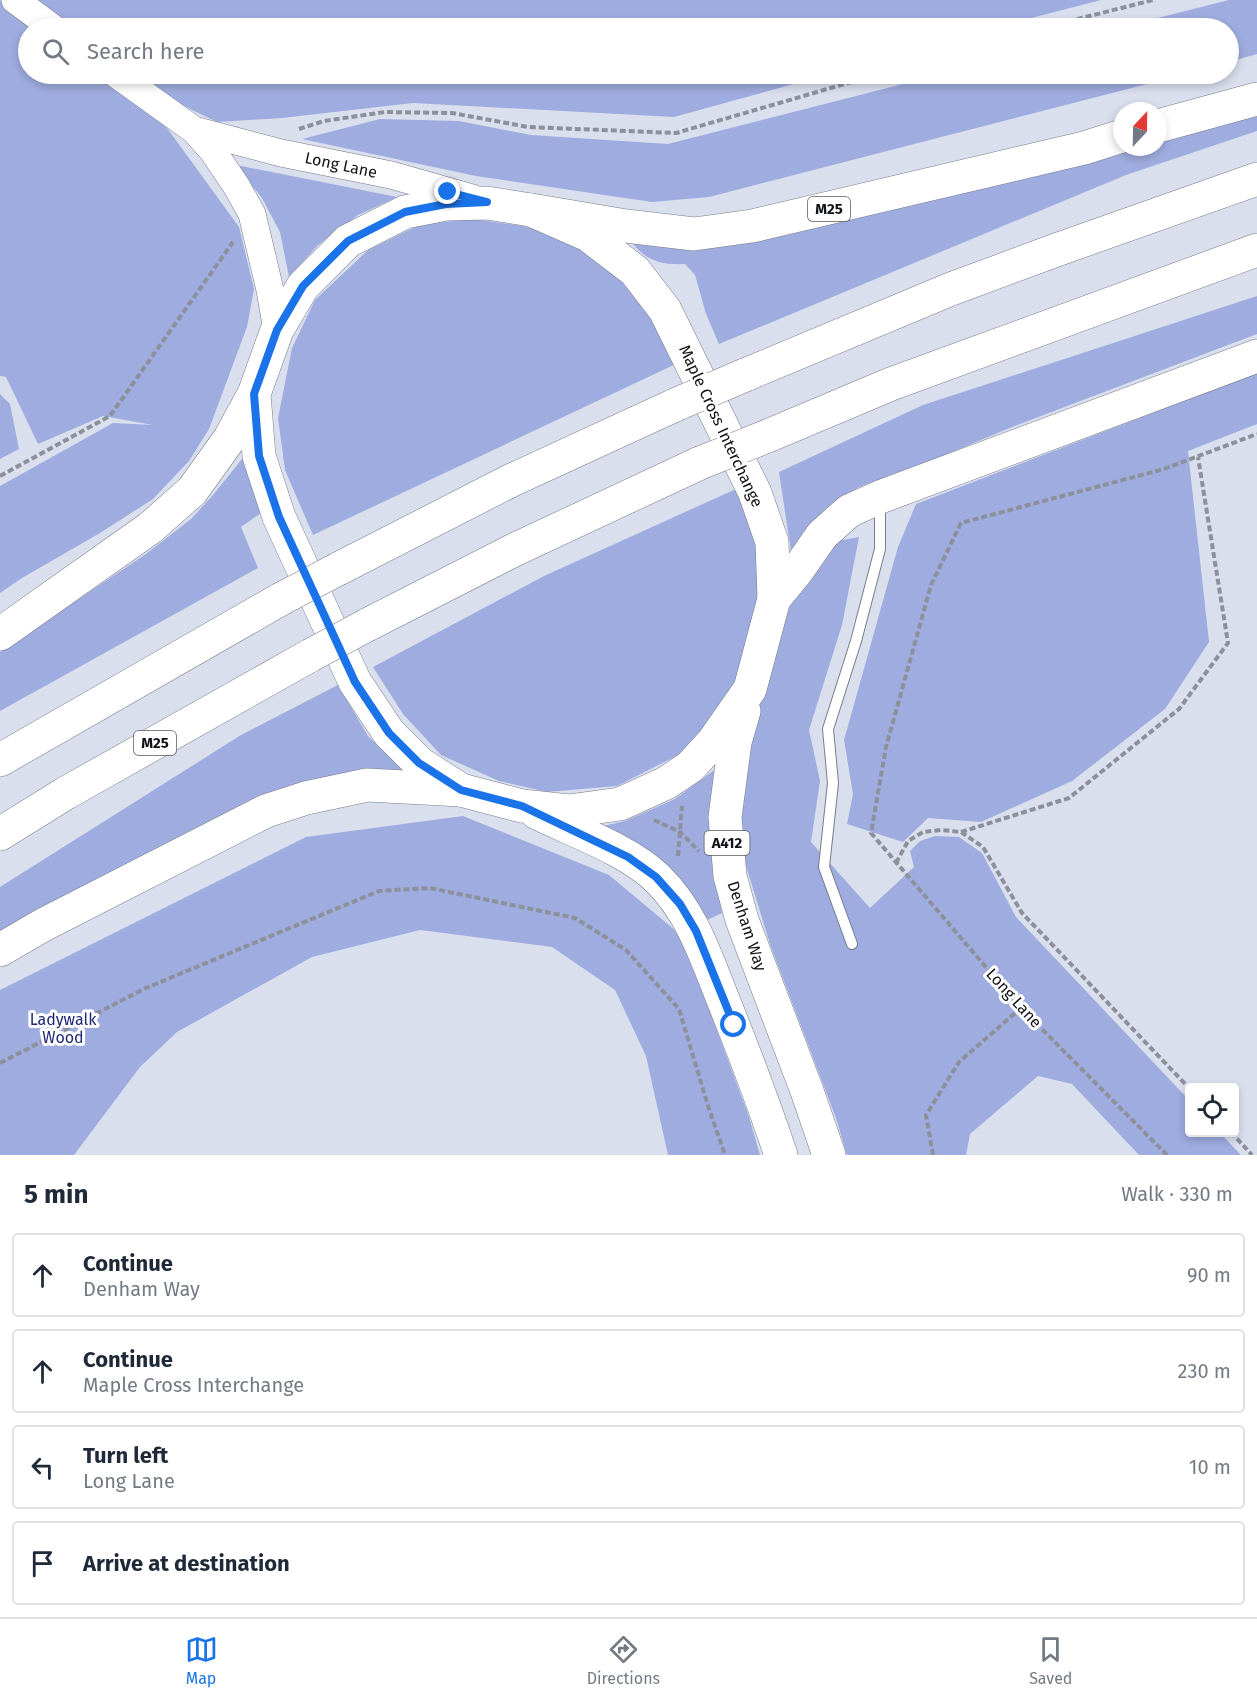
<!DOCTYPE html>
<meta charset="utf-8">
<style>
body{margin:0;font-family:"Fira Sans",sans-serif;background:#f2f2f3;color:#1f2937}
.controls{position:absolute;right:18px;bottom:18px;display:grid;overflow:hidden;border-radius:6px;box-shadow:0 3px 9px #0003}
.controls button{width:54px;height:54px;display:grid;place-items:center;padding:0;border:0;border-bottom:2px solid #e0e1e3;background:#fff;color:#1f2937;font:30px sans-serif}
.compass{position:absolute;left:1113px;top:102px;width:54px;height:54px;border-radius:50%;background:#fff;box-shadow:0 3px 9px #0003;rotate:22deg}
.stop{position:absolute;width:18px;height:18px;margin:-14px;border:4px solid #1a73e8;border-radius:50%;background:#fff}
.stop.end{background:#1a73e8;border-color:#fff;box-shadow:0 2px 6px #0008}
.list{margin:0;padding:0;list-style:none}
h2{display:flex;justify-content:space-between;align-items:center;height:78px;margin:0;padding:0 24px;font-size:26px}
h2 small{font-size:20px;font-weight:400;color:#747a83}
.list li{display:grid;grid-template-columns:39px 1fr auto;gap:18px;align-items:center;box-sizing:border-box;height:84px;margin:0 12px 12px;padding:0 12px;border:2px solid #e0e1e3;border-radius:6px}
.list b{display:block;font-size:22px;white-space:nowrap}
.list p{margin:0;font-size:20px;white-space:nowrap;color:#747a83}
.list em{font-size:20px;font-style:normal;color:#747a83}
.icon{flex:none;width:33px;height:33px;fill:none;stroke:currentColor;stroke-width:2;stroke-linecap:round;stroke-linejoin:round}
.map{position:relative;flex:none;width:1257px;height:1155px;overflow:hidden}
.search{position:absolute;background:#fff;box-shadow:0 3px 9px #0003;left:18px;right:18px;top:18px;height:66px;display:flex;align-items:center;gap:15px;box-sizing:border-box;padding:0 21px;border-radius:33px;color:#747a83;font-size:22px}
.sheet{height:462px;background:#fff}
nav{display:flex;justify-content:space-around;align-items:center;box-sizing:border-box;height:84px;border-top:2px solid #e0e1e3;background:#fff;font-size:16px;color:#747a83}
nav a{display:grid;justify-items:center;gap:3px}
nav .on{color:#1a73e8}
.map>svg:first-child{display:block}
.green{fill:#9eacdf}
.lines{fill:none;stroke-linecap:round;stroke-linejoin:round}
.service-casing{stroke:#787d8a;stroke-width:12}
.tertiary-casing{stroke:#787d8a;stroke-width:28}
.primary-casing{stroke:#787d8a;stroke-width:34}
.motorway-casing{stroke:#787d8a;stroke-width:34}
.path{stroke:#8c909b;stroke-width:4;stroke-dasharray:6 3;stroke-linecap:butt}
.service{stroke:#fff;stroke-width:10}
.tertiary{stroke:#fff;stroke-width:27}
.primary{stroke:#fff;stroke-width:33}
.motorway{stroke:#fff;stroke-width:33}
.motorway-bridge-casing{stroke:#787d8a;stroke-width:34;stroke-linecap:butt}
.motorway-bridge{stroke:#fff;stroke-width:33}
.route{stroke:#1a73e8;stroke-width:8}
.labels{text-anchor:middle;dominant-baseline:central;stroke-width:6;stroke-linejoin:round;paint-order:stroke}
.shield{fill:#fff;stroke:#585a5d;stroke-width:1.5}
.shield-label{font-size:15px;font-weight:bold;fill:#111318}
.street-label{font-size:16px;fill:#111318;stroke:#fff}
.park-label{font-size:16px;fill:#202875;stroke:#fff}
</style>
<div class="map">
<svg width="1257" height="1155" viewBox="0 0 1257 1155">
<rect width="100%" height="100%" fill="#dadfee"/>
<path class="green" d="M 0,0 L 36,28 L 28,28 L 28,74 L 97,74 L 162,121 L 239,227 L 254,289 L 247,327 L 209,429 L 189,461 L 153,499 L 100,533 L 22,578 L 0,593 L 0,486 L 113,423 L 153,425 L 103,416 L 38,444 L 6,377 L 0,376 Z
M 34,0 L 1101,0 L 993,28 L 71,28 Z
M 1229,0 L 1257,0 L 1257,54 L 1229,62 L 1228,28 L 1118,28 Z
M 130,74 L 830,74 L 674,117 L 413,103 L 282,118 L 217,122 L 155,92 Z
M 942,74 L 1186,74 L 709,197 L 652,202 L 476,176 L 302,139 L 380,119 L 459,121 L 531,135 L 668,144 Z
M 1257,108 L 1257,131 L 1126,175 L 719,344 L 706,314 L 695,275 L 685,264 C 660,265 647,261 631,242 L 1122,147 L 1158,147 L 1158,136 Z
M 236,165 L 397,197 L 358,215 L 318,245 L 289,277 L 280,232 L 262,198 Z
M 474,219 L 523,226 L 571,240 L 619,278 L 656,324 L 678,363 L 313,535 L 285,470 L 278,418 L 292,348 L 315,300 L 368,250 L 421,224 Z
M 1257,296 L 1257,334 L 1012,427 L 938,458 L 859,487 L 825,509 L 791,551 L 779,472 L 923,405 Z
M 1257,373 L 1257,424 L 1188,451 L 1209,642 L 1165,709 L 1072,781 L 981,822 L 928,818 L 903,842 L 847,824 L 853,794 L 844,740 L 898,547 L 916,504 Z
M 0,394 L 10,404 L 19,449 L 0,459 Z
M 246,454 L 261,513 L 241,527 L 258,568 L 0,711 L 0,652 L 146,554 L 191,519 L 213,495 Z
M 736,489 L 763,558 L 757,636 L 734,699 L 686,751 L 617,786 L 547,792 L 499,781 L 441,755 L 403,714 L 373,667 L 544,576 Z
M 859,537 L 842,625 L 809,730 L 820,781 L 811,842 L 870,908 L 914,867 L 910,851 L 920,841 L 935,836 L 959,837 L 982,853 L 1016,917 L 1189,1100 L 1190,1132 L 1220,1133 L 1241,1155 L 1139,1155 L 1072,1084 L 1038,1076 L 970,1134 L 966,1155 L 847,1155 L 836,1118 L 770,944 L 739,843 L 745,749 L 792,599 L 832,542 Z
M 338,685 L 368,736 L 407,773 L 344,778 L 0,946 L 0,887 L 241,735 Z
M 721,765 L 717,874 L 722,913 L 707,920 L 590,829 L 625,821 L 675,799 Z
M 463,816 L 609,875 L 682,936 L 749,1117 L 760,1155 L 668,1155 L 646,1056 L 615,990 L 552,947 L 420,930 L 312,957 L 177,1032 L 140,1067 L 74,1155 L 0,1155 L 0,990 L 306,837 Z"/>
<g class="lines">
<defs>
<path id="service" d="M 852,944 L 824,867 L 833,783 L 828,729 L 856,641 L 880,549 L 880,500"/>
<path id="tertiary" d="M 15,0 L 53,28
M 116,74 L 194,130 L 212,150 L 237,187 L 252,214 L 270,290 L 277,330
M 194,130 L 281,153 L 391,175 L 472,198"/>
<path id="primary" d="M 487,203 L 531,210 L 588,235 L 635,271 L 665,310 L 755,493 L 772,542 L 774,599 L 750,689 L 713,742 L 690,767 L 666,783 L 620,804 L 569,811 L 522,806 L 461,790 L 419,763 L 389,733 L 355,682 L 279,517 L 259,456 L 254,394 L 277,330 L 303,286 L 348,241 L 405,212 L 446,204 Z
M 744,711 L 735,742 L 725,817 L 730,876 L 742,920 L 807,1091 L 829,1155
M 537,813 C 574,831 628,850 657,878 C 691,911 705,954 722,997 C 743,1049 763,1102 781,1155"/>
<path id="motorway" d="M 1158,126 L 1257,99
M 531,210 L 626,226 L 694,234 L 752,226 L 1084,148 L 1122,136
M 745,375 L 951,289 L 1059,249 L 1257,179
M 770,435 L 891,384 L 1257,250
M 338,569 L 512,480 L 675,405
M 774,599 L 797,571 L 822,535 L 849,511 L 880,497 L 1257,356
M 367,625 L 516,549 L 700,463
M 0,634 L 150,528 L 192,491 L 230,438 L 254,394
M 0,760 L 281,599
M 0,834 L 66,793 L 311,655
M 0,950 L 43,925 L 266,811 L 306,798 L 367,785 L 461,790"/>
</defs>
<use href="#service" class="service-casing"/>
<use href="#tertiary" class="tertiary-casing"/>
<use href="#primary" class="primary-casing"/>
<use href="#motorway" class="motorway-casing"/>
<path class="path" d="M 1042,28 L 1153,0
M 299,129 L 324,121 L 385,112 L 452,113 L 528,127 L 676,133 L 879,74
M 0,476 L 110,416 L 233,242
M 654,820 L 680,832 L 699,851
M 961,832 L 1069,798 L 1179,709 L 1228,643 L 1198,457
M 678,856 L 682,806
M 896,863 L 908,841 L 923,832 L 941,830 L 961,832 L 983,847 L 1022,913 L 1190,1089
M 0,1063 L 146,988 L 379,891 L 430,888 L 575,918 L 626,950 L 679,1009 L 708,1106 L 725,1155
M 1231,1132 L 1252,1155
M 933,1155 L 926,1115 L 959,1062 L 1021,1008
M 1167,1155 L 1021,1008 L 871,833 L 886,747 L 931,585 L 961,523 L 1164,469 L 1257,434"/>
<use href="#service" class="service"/>
<use href="#tertiary" class="tertiary"/>
<use href="#primary" class="primary"/>
<use href="#motorway" class="motorway"/>
<defs>
<path id="motorway-bridge" d="M 675,405 L 745,375
M 700,463 L 770,435
M 281,599 L 338,569
M 311,655 L 367,625"/>
</defs>
<use href="#motorway-bridge" class="motorway-bridge-casing"/>
<use href="#motorway-bridge" class="motorway-bridge"/>
</g>
<g class="lines">
<path class="route" d="M 448,192 L 487,202 L 446,204 L 405,212 L 348,241 L 303,286 L 277,330 L 254,394 L 259,456 L 279,517 L 355,682 L 389,733 L 419,763 L 461,790 L 522,806 L 628,857 L 656,877 L 680,904 L 696,931 L 734,1025"/>
</g>
<g class="labels">
<g class="shield">
<rect x="808" y="197" width="42" height="24" rx="4.5"/>
<rect x="134" y="731" width="42" height="24" rx="4.5"/>
<rect x="704.5" y="831" width="45" height="24" rx="4.5"/>
</g>
<g class="shield-label">
<text x="829" y="209">M25</text>
<text x="155" y="743">M25</text>
<text x="727" y="843">A412</text>
</g>
<g class="street-label">
<text transform="translate(341 165) rotate(12)">Long Lane</text>
<text transform="translate(721 426) rotate(65)">Maple Cross Interchange</text>
<text transform="translate(747 926) rotate(72)">Denham Way</text>
<text transform="translate(1014 998) rotate(48)">Long Lane</text>
</g>
<g class="park-label">
<text x="63" y="1019">Ladywalk<tspan x="63" dy="18">Wood</tspan></text>
</g>
</g>
</svg>
<div class="controls">
<button><svg class="icon" aria-label="locate" viewBox="0 0 24 24"><circle cx="12" cy="12" r="6"/><path d="M12 2v4M12 18v4M2 12h4M18 12h4"/></svg></button>
</div>
<svg class="compass" viewBox="-18 -18 36 36"><path d="M0-13l5 13h-10z" fill="#e53935"/><path d="M0 13l5-13h-10z" fill="#747a83"/></svg>
<div class="stop" style="left:734px;top:1025px"></div>
<div class="stop end" style="left:448px;top:192px"></div>
<div class="search"><svg class="icon" aria-label="search" viewBox="0 0 24 24"><circle cx="10" cy="10" r="6"/><path d="M15 15l6 6"/></svg>Search here</div>
</div>
<section class="sheet">
<h2>5 min<small>Walk · 330 m</small></h2>
<ul class="list">
<li><svg class="icon" aria-label="ahead" viewBox="0 0 24 24"><path d="M12 20V5M6 11l6-6 6 6"/></svg><div><b>Continue</b><p>Denham Way</p></div><em>90 m</em></li>
<li><svg class="icon" aria-label="ahead" viewBox="0 0 24 24"><path d="M12 20V5M6 11l6-6 6 6"/></svg><div><b>Continue</b><p>Maple Cross Interchange</p></div><em>230 m</em></li>
<li><svg class="icon" aria-label="left" viewBox="0 0 24 24"><path d="M17 20v-9H6M10 6l-5 5 5 5"/></svg><div><b>Turn left</b><p>Long Lane</p></div><em>10 m</em></li>
<li><svg class="icon" aria-label="arrive" viewBox="0 0 24 24"><path d="M6 21V4h12l-3 4 3 4H6"/></svg><div><b>Arrive at destination</b></div></li>
</ul>
</section>
<nav>
<a class="on"><svg class="icon" aria-label="map" viewBox="0 0 24 24"><path d="M3 6l6-2 6 2 6-2v14l-6 2-6-2-6 2zM9 4v14M15 6v14"/></svg>Map</a>
<a><svg class="icon" aria-label="directions" viewBox="0 0 24 24"><path d="M12 3l9 9-9 9-9-9zM9 14v-3h6M13 9l2 2-2 2"/></svg>Directions</a>
<a><svg class="icon" aria-label="saved" viewBox="0 0 24 24"><path d="M7 4h10v16l-5-4-5 4z"/></svg>Saved</a>
</nav>
